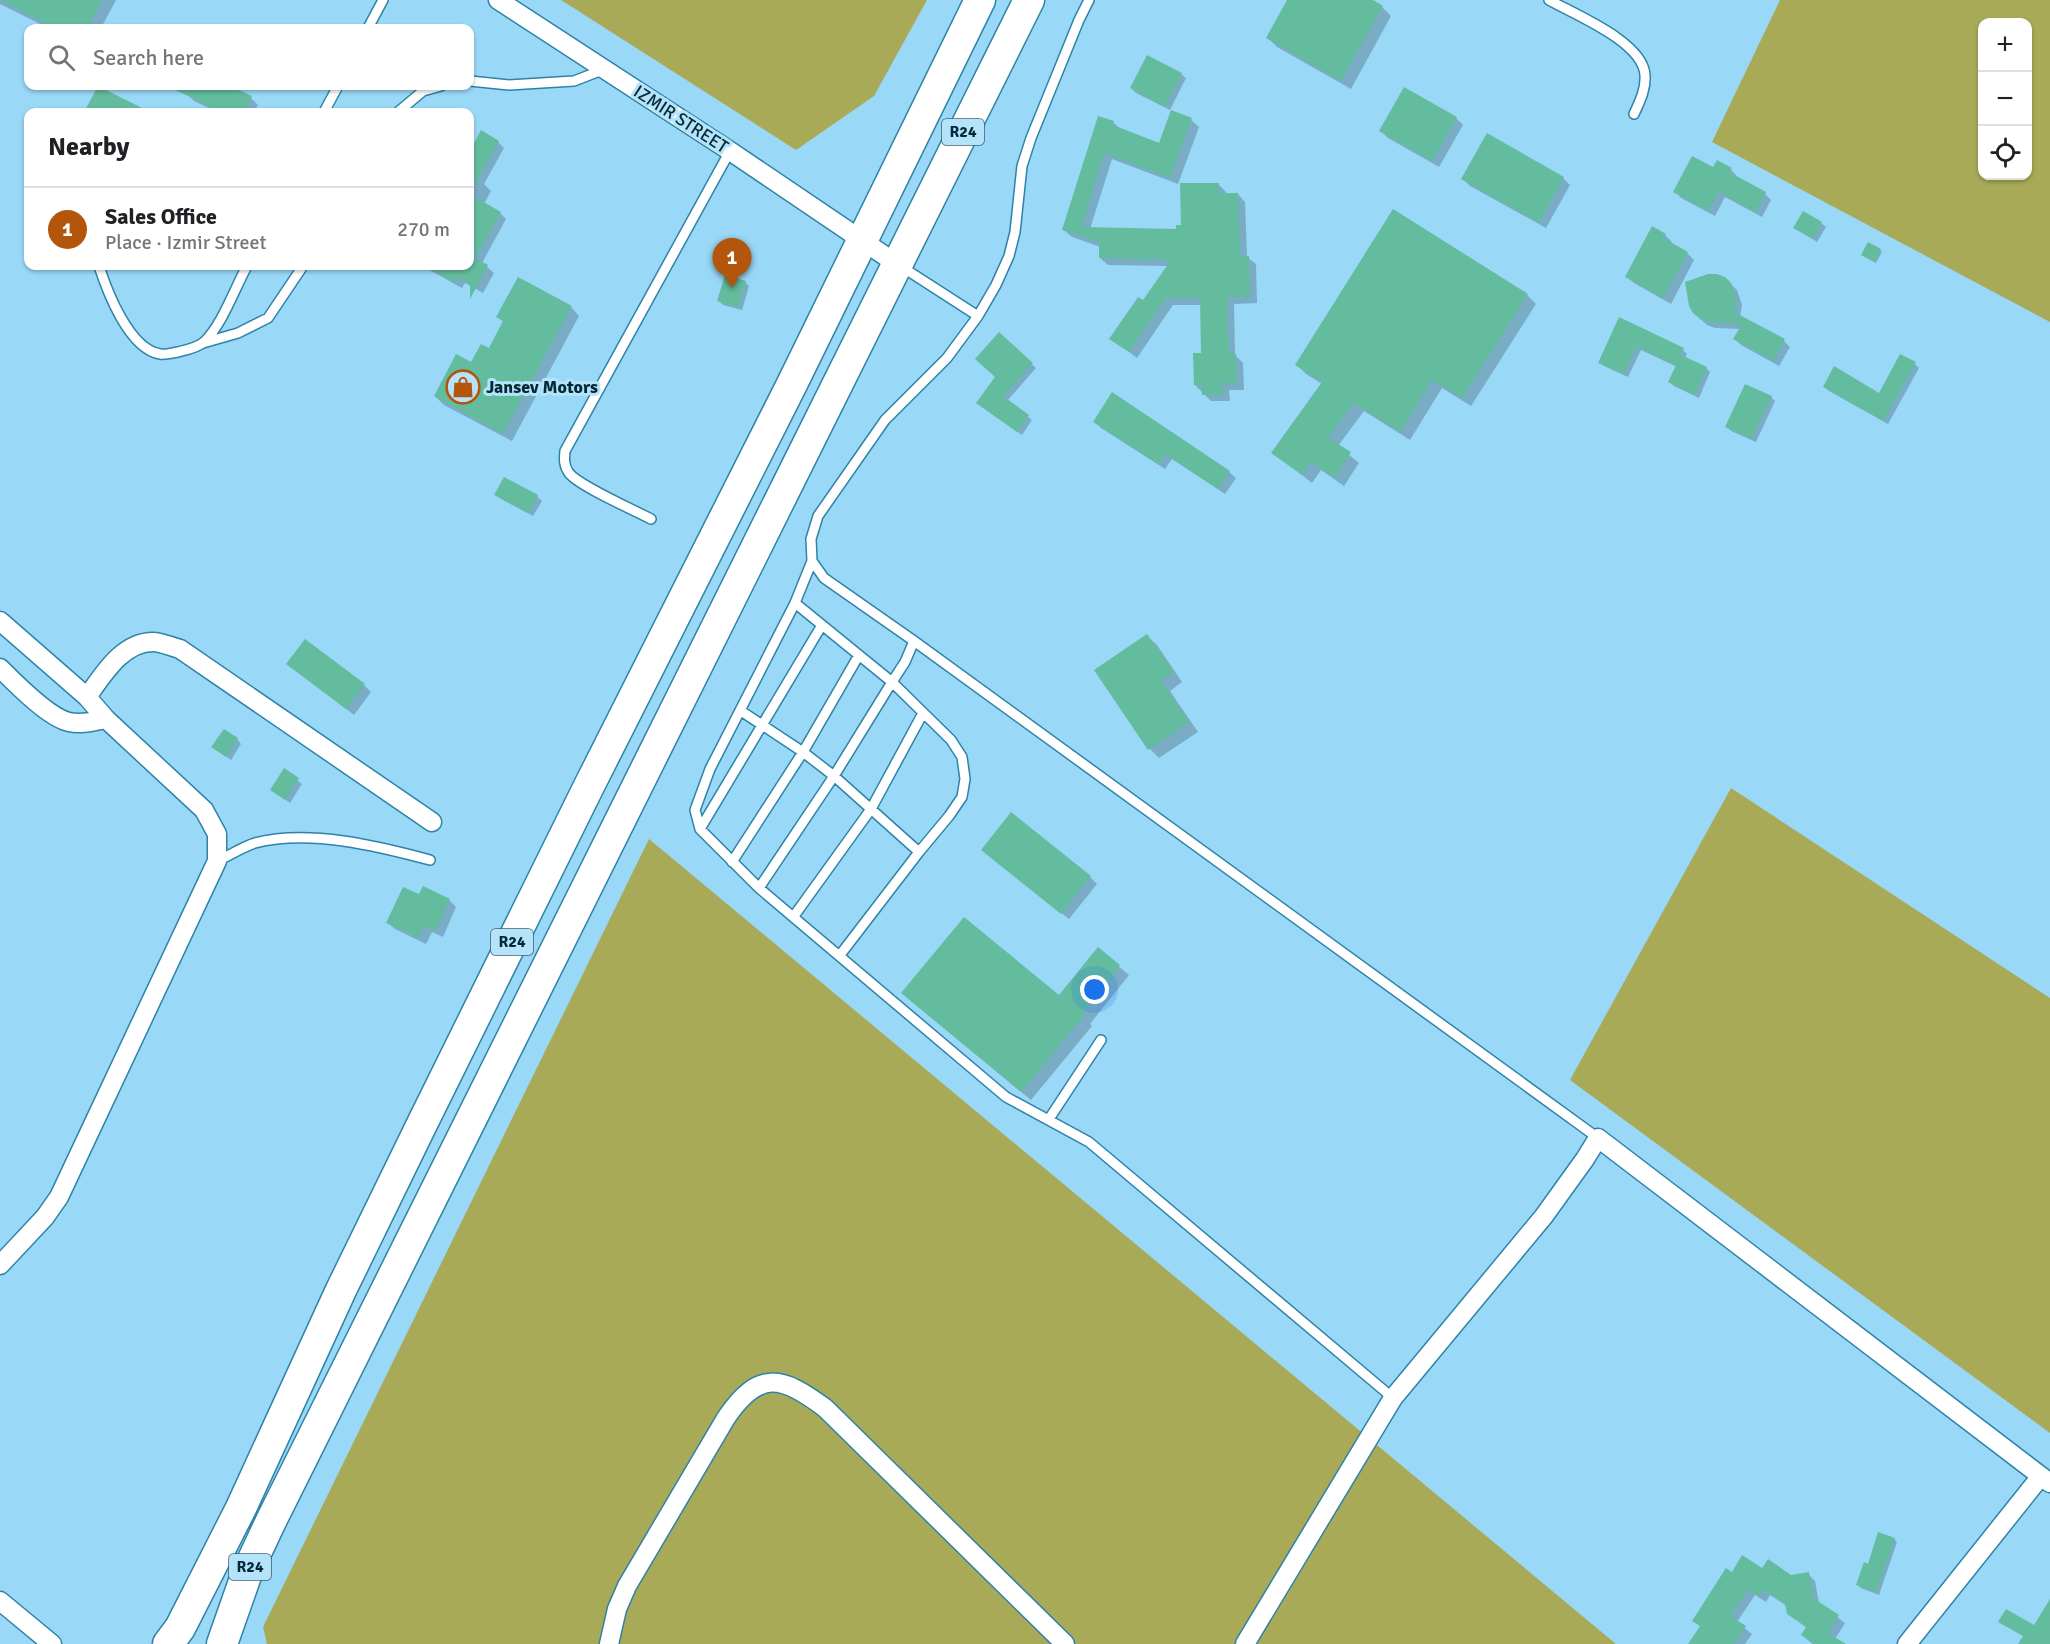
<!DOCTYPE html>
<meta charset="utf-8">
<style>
body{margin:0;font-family:Signika,sans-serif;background:#f6f6f6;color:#202124}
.controls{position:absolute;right:18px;top:18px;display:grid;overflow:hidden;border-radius:12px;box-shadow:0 2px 4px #0004}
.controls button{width:54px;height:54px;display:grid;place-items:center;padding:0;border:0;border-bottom:2px solid #e0e0e0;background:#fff;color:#202124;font:30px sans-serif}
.you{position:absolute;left:1095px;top:990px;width:21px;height:21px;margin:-15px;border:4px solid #fff;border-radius:50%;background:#1a73e8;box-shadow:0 0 0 9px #1a73e833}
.badge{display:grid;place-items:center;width:39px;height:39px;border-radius:50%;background:#b4550c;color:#fff;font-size:20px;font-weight:700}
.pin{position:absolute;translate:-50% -50px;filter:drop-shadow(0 2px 3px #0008)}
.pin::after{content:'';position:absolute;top:32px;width:21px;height:18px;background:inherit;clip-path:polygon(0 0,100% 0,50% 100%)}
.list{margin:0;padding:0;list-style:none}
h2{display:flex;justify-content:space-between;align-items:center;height:78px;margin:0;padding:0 24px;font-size:26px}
h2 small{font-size:20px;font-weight:400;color:#757577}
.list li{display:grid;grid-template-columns:39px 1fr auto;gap:18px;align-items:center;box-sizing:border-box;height:84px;padding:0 24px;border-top:2px solid #e0e0e0}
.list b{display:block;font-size:22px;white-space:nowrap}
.list p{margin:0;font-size:20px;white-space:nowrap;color:#757577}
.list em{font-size:20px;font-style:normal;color:#757577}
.icon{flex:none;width:33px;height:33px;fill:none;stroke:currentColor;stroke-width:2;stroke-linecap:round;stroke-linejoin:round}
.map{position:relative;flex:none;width:2050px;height:1644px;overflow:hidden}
.search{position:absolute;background:#fff;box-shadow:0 2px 4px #0004;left:24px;top:24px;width:450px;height:66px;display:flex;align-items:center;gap:15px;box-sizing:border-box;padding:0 21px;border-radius:12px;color:#757577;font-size:22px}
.panel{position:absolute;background:#fff;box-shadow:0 2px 4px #0004;left:24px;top:108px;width:450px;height:162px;border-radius:12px}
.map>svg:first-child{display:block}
.green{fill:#a8aa58;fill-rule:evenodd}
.shadow{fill:#0003}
.building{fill:#64bc9e}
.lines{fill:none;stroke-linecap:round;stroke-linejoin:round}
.lane-casing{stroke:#2e83a7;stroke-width:12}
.street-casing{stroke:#2e83a7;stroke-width:21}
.primary-casing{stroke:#2e83a7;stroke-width:33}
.lane{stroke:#fff;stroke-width:9}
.street{stroke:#fff;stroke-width:18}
.primary{stroke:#fff;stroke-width:30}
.labels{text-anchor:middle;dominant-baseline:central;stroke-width:6;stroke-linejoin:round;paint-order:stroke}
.shield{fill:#b4e3fa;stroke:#396172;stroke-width:1.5}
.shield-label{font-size:16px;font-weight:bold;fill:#042937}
.street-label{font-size:18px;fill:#042937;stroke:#b4e3fa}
.poi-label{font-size:18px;font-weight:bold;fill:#042937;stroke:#b4e3fa;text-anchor:start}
</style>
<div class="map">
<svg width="2050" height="1644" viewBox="0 0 2050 1644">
<rect width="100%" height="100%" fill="#99d8f7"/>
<path class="green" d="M 561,0 L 927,0 L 874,96 L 796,150 Z
M 1780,0 L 2050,0 L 2050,322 L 1712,142 ZM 2028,22 L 2028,176 L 1982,176 L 1982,22 Z
M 1731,788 L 2050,998 L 2050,1433 L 1570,1080 Z
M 649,839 L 1616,1644 L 267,1644 L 263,1627 Z"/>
<path class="shadow" d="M 0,0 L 116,0 L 101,28 L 48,28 L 0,4 Z
M 1289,0 L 1370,0 L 1382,7 L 1391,16 L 1351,89 L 1277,47 L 1268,38 Z
M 1181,74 L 1186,78 L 1170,110 L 1136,93 L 1131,88 Z
M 191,86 L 226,86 L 251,98 L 258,105 L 254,112 L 217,112 L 194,101 L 187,94 Z
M 98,87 L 146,112 L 85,112 Z
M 1172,112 L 1191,120 L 1199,127 L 1178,184 L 1112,159 L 1090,229 L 1178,231 L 1218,184 L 1226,192 L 1226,195 L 1238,194 L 1245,202 L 1247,257 L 1256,264 L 1257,303 L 1234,304 L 1235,355 L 1243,363 L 1244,390 L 1229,390 L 1230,401 L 1211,401 L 1195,385 L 1203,354 L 1201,305 L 1173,305 L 1137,358 L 1111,338 L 1143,302 L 1168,266 L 1108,265 L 1100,258 L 1101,247 L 1072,237 L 1064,230 L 1113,122 L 1120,129 L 1160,145 Z
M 1456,118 L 1463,125 L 1439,167 L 1388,138 L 1381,131 Z
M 482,132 L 498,142 L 504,148 L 484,184 L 491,191 L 484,204 L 500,213 L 506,219 L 482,263 L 494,273 L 483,293 L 465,283 L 462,288 L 422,266 L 470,266 L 470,154 Z
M 1713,169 L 1731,170 L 1737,176 L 1736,178 L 1765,194 L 1771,200 L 1762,217 L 1725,197 L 1715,216 L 1681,198 L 1675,191 Z
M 1563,178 L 1570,185 L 1546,228 L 1470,186 L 1463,179 Z
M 1821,223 L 1826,227 L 1817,242 L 1795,228 Z
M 1665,235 L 1672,242 L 1670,244 L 1688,254 L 1694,260 L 1671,304 L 1634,283 L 1627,276 Z
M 1880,250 L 1882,252 L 1876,263 L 1864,256 Z
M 1724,278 L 1737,290 L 1742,305 L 1740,317 L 1784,341 L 1790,347 L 1779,366 L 1741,345 L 1735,339 L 1741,329 L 1715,328 L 1707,325 L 1694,313 Z
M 745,282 L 749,286 L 742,310 L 723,305 L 719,301 Z
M 1527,295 L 1536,304 L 1471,406 L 1442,388 L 1410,440 L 1364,411 L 1338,446 L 1359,463 L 1344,486 L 1321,470 L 1312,483 L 1273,452 L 1322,384 L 1306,374 L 1297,365 Z
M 571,307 L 579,316 L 512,441 L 444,405 L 435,396 L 489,350 L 504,322 L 498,317 Z
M 1620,319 L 1683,350 L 1687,354 L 1685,358 L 1706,368 L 1710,372 L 1699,398 L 1674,386 L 1670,382 L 1677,367 L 1641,350 L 1628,377 L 1604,366 L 1600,362 Z
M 999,334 L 1036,368 L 1007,401 L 1032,420 L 1022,435 L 983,407 L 997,377 Z
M 1915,364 L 1919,368 L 1888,424 L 1829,391 L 1825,387 L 1880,395 Z
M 1113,394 L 1229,472 L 1236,478 L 1225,494 L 1172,459 L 1165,469 L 1101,428 L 1095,422 Z
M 1771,397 L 1775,401 L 1756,442 L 1731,431 L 1727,426 Z
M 496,495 L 537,496 L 542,501 L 533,516 L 501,499 Z
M 1147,636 L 1157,645 L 1182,682 L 1170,691 L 1198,732 L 1159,758 L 1150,749 Z
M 288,664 L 364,685 L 371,692 L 354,715 Z
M 237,739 L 241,744 L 231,760 L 213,747 Z
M 284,770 L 302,784 L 290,803 L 272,790 Z
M 990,857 L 1090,877 L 1097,884 L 1069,919 Z
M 419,896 L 449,900 L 456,907 L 443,937 L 432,932 L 426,944 L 395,929 L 388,923 Z
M 1098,949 L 1129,975 L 1090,1024 L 1092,1026 L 1031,1100 L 903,993 L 1060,998 Z
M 1894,1539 L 1897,1542 L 1879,1595 L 1861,1588 L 1858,1585 L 1869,1566 Z
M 1762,1570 L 1791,1576 L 1808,1574 L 1815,1581 L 1819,1603 L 1845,1623 L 1835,1639 L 1842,1644 L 1813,1644 L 1810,1642 L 1803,1635 L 1807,1628 L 1788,1613 L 1787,1606 L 1770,1595 L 1766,1602 L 1755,1595 L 1737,1622 L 1752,1634 L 1745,1644 L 1691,1644 L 1701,1627 L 1694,1620 L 1732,1574 Z"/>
<path class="building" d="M 0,0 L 102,0 L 87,28 L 54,28 Z
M 1287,0 L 1373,0 L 1383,6 L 1341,81 L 1266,38 Z
M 1147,55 L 1182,73 L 1165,107 L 1130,88 Z
M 98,86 L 150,112 L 84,112 Z
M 167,86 L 230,86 L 252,96 L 244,112 L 222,112 Z
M 1404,87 L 1457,117 L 1432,161 L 1379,131 Z
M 1171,110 L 1192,118 L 1170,178 L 1104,153 L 1082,227 L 1176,229 L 1176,225 L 1181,225 L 1180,183 L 1219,183 L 1219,193 L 1238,193 L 1240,256 L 1249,256 L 1250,297 L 1227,297 L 1229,354 L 1236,354 L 1237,383 L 1223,383 L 1223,394 L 1202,395 L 1202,385 L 1194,385 L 1193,353 L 1201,353 L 1200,298 L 1166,298 L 1129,352 L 1109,339 L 1138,297 L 1143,300 L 1171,260 L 1099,258 L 1099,242 L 1062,230 L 1098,116 L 1114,121 L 1113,125 L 1159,143 Z
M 481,130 L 499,141 L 470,193 L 470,151 Z
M 1487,133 L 1564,177 L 1539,223 L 1461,179 Z
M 1692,156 L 1713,167 L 1717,160 L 1732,168 L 1729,172 L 1766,192 L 1755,212 L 1719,192 L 1708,211 L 1673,192 Z
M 470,194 L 501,212 L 475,258 L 488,265 L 470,299 L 470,284 L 458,278 L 455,283 L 425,266 L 470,266 Z
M 1393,209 L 1528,294 L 1462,398 L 1432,380 L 1400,432 L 1354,403 L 1328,438 L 1351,452 L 1335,478 L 1311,462 L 1302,475 L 1271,453 L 1322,382 L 1295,365 Z
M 1803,211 L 1822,222 L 1813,239 L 1793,228 Z
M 1652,226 L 1666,234 L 1663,238 L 1688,252 L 1663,298 L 1625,277 Z
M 1868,242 L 1881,249 L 1874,262 L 1861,255 Z
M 1708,274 L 1717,274 L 1725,277 L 1731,283 L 1737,298 L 1734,312 L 1785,339 L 1773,361 L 1733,339 L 1742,324 L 1708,322 L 1700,319 L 1693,313 L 1689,306 L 1685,282 Z
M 725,275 L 746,281 L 738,307 L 717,301 Z
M 518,277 L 572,306 L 503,434 L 434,396 L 456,354 L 471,362 L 481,344 L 489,348 L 503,321 L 496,317 Z
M 1619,317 L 1684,348 L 1681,355 L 1707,367 L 1695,395 L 1668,382 L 1680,357 L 1676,365 L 1636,347 L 1624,374 L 1598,363 Z
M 999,332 L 1033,363 L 1003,396 L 1029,415 L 1017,432 L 976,403 L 995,377 L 975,359 Z
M 1900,354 L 1916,362 L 1883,421 L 1823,387 L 1834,366 L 1879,393 Z
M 1745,384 L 1772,396 L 1751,439 L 1725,427 Z
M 1112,392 L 1230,471 L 1218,489 L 1165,454 L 1159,464 L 1093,422 Z
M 504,477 L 538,495 L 529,513 L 494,495 Z
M 1147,634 L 1174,672 L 1161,681 L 1189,722 L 1148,750 L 1094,670 Z
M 305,639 L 365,684 L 346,709 L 286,664 Z
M 224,729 L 238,738 L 226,757 L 211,747 Z
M 284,768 L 299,778 L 285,800 L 270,790 Z
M 1011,812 L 1091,876 L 1061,914 L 981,850 Z
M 423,886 L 450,899 L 435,931 L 424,926 L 419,938 L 386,923 L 403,887 L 419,894 Z
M 964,917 L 1059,995 L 1098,947 L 1120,965 L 1082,1014 L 1084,1016 L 1021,1092 L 901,993 Z
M 1878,1532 L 1895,1538 L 1876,1592 L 1856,1585 L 1864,1562 L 1868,1564 Z
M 1742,1555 L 1762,1568 L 1768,1559 L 1791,1575 L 1809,1572 L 1813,1598 L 1839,1615 L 1828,1633 L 1846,1644 L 1814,1644 L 1801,1635 L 1806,1627 L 1787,1614 L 1785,1604 L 1763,1590 L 1759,1596 L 1748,1590 L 1730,1616 L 1746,1626 L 1734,1644 L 1688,1644 L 1700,1626 L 1692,1621 L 1726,1568 L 1732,1572 Z
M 2050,1599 L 2050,1644 L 2018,1644 L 2023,1636 L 1998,1622 L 2006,1609 L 2034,1625 Z"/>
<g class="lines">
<defs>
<path id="lane" d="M 1089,0 L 1079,20 L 1031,138 L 1022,166 L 1015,232 L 1009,256 L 996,285 L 978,316 L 947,358 L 885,420 L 818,516 L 811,539 L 812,561 L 824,578 L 914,641 L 1598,1138
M 1549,0 C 1576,15 1643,42 1645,75 C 1646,89 1640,101 1634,114
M 368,28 L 383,0
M 470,81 L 509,85 L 574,81 L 605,69
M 324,112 L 338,86
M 398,112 L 423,91 L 441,86
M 99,266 C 107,291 129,349 160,354 C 165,355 172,353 178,352 C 186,350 197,348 204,342 C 222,325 235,288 247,266
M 902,267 L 978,316
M 203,343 L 238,333 L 268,318 L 303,266
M 651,519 C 634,510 579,486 569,473 C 564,466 564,460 565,451 L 730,151
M 795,603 L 710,769 L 695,810 L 700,829 L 759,888 L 1006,1097 L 1089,1142 L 1393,1398
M 741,711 L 803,752 L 834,776 L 919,852
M 700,829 L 822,625
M 217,861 C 229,856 242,847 255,843 C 309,829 378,846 430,860
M 732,862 L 803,752 L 859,655
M 759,888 L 834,776 L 892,682 L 795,603 L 812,561
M 794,916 L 871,809 L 923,713
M 840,955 L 919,852 L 949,816 L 962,797 L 965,779 L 962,757 L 951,740 L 892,682 L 905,662 L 914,641
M 1049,1119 L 1101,1040"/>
<path id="street" d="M 498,0 L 730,151 L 897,264
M 0,621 L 87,697 L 106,719 L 204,810 L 217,834 L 217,861 L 59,1197 L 45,1217 L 0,1265
M 0,668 C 15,683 49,718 69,722 C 82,725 94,721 106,719
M 87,697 C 103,675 122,642 153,642 C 161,642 172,647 180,649 L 432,822
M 0,1601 L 52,1644
M 609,1644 L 617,1609 L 627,1586 L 726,1418 C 759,1369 782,1376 825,1408 L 1065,1644
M 1245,1644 L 1393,1398 L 1544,1216 L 1585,1159 L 1598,1138 L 2050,1483
M 1907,1644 L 2041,1476"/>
<path id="primary" d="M 168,1644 L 180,1628 L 241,1508 L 341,1290 L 421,1126 L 588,788 L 792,384 L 980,0
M 222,1644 L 248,1570 L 271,1521 L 1029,0"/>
</defs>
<use href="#lane" class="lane-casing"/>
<use href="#street" class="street-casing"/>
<use href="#primary" class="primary-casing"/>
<use href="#lane" class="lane"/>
<use href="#street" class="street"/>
<use href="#primary" class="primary"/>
</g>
<defs>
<symbol id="shop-ring" viewBox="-11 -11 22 22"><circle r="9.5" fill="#b4e3fa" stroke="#b4550c" stroke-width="1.5"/><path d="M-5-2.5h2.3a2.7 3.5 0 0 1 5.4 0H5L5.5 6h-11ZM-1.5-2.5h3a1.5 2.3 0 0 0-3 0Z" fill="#b4550c"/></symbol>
</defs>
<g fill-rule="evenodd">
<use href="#shop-ring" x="444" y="368" width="38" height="38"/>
</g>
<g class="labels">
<g class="shield">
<rect x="942" y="119" width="42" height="26" rx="4.5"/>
<rect x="491" y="929" width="42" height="26" rx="4.5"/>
<rect x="229" y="1554" width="42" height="26" rx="4.5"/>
</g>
<g class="shield-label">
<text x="963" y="132">R24</text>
<text x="512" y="942">R24</text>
<text x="250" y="1567">R24</text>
</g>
<g class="street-label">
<text transform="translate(681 119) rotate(33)">IZMIR STREET</text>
</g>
<g class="poi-label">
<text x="486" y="387">Jansev Motors</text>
</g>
</g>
</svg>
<div class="controls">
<button>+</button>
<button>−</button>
<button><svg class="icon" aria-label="locate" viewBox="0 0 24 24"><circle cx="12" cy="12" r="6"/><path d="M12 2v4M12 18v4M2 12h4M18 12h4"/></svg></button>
</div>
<div class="you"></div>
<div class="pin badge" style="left:732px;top:288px">1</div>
<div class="search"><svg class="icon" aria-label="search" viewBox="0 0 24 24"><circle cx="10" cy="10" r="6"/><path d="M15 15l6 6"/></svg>Search here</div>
<section class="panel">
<h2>Nearby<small></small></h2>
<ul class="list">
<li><span class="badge">1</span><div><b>Sales Office</b><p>Place · Izmir Street</p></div><em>270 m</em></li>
</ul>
</section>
</div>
